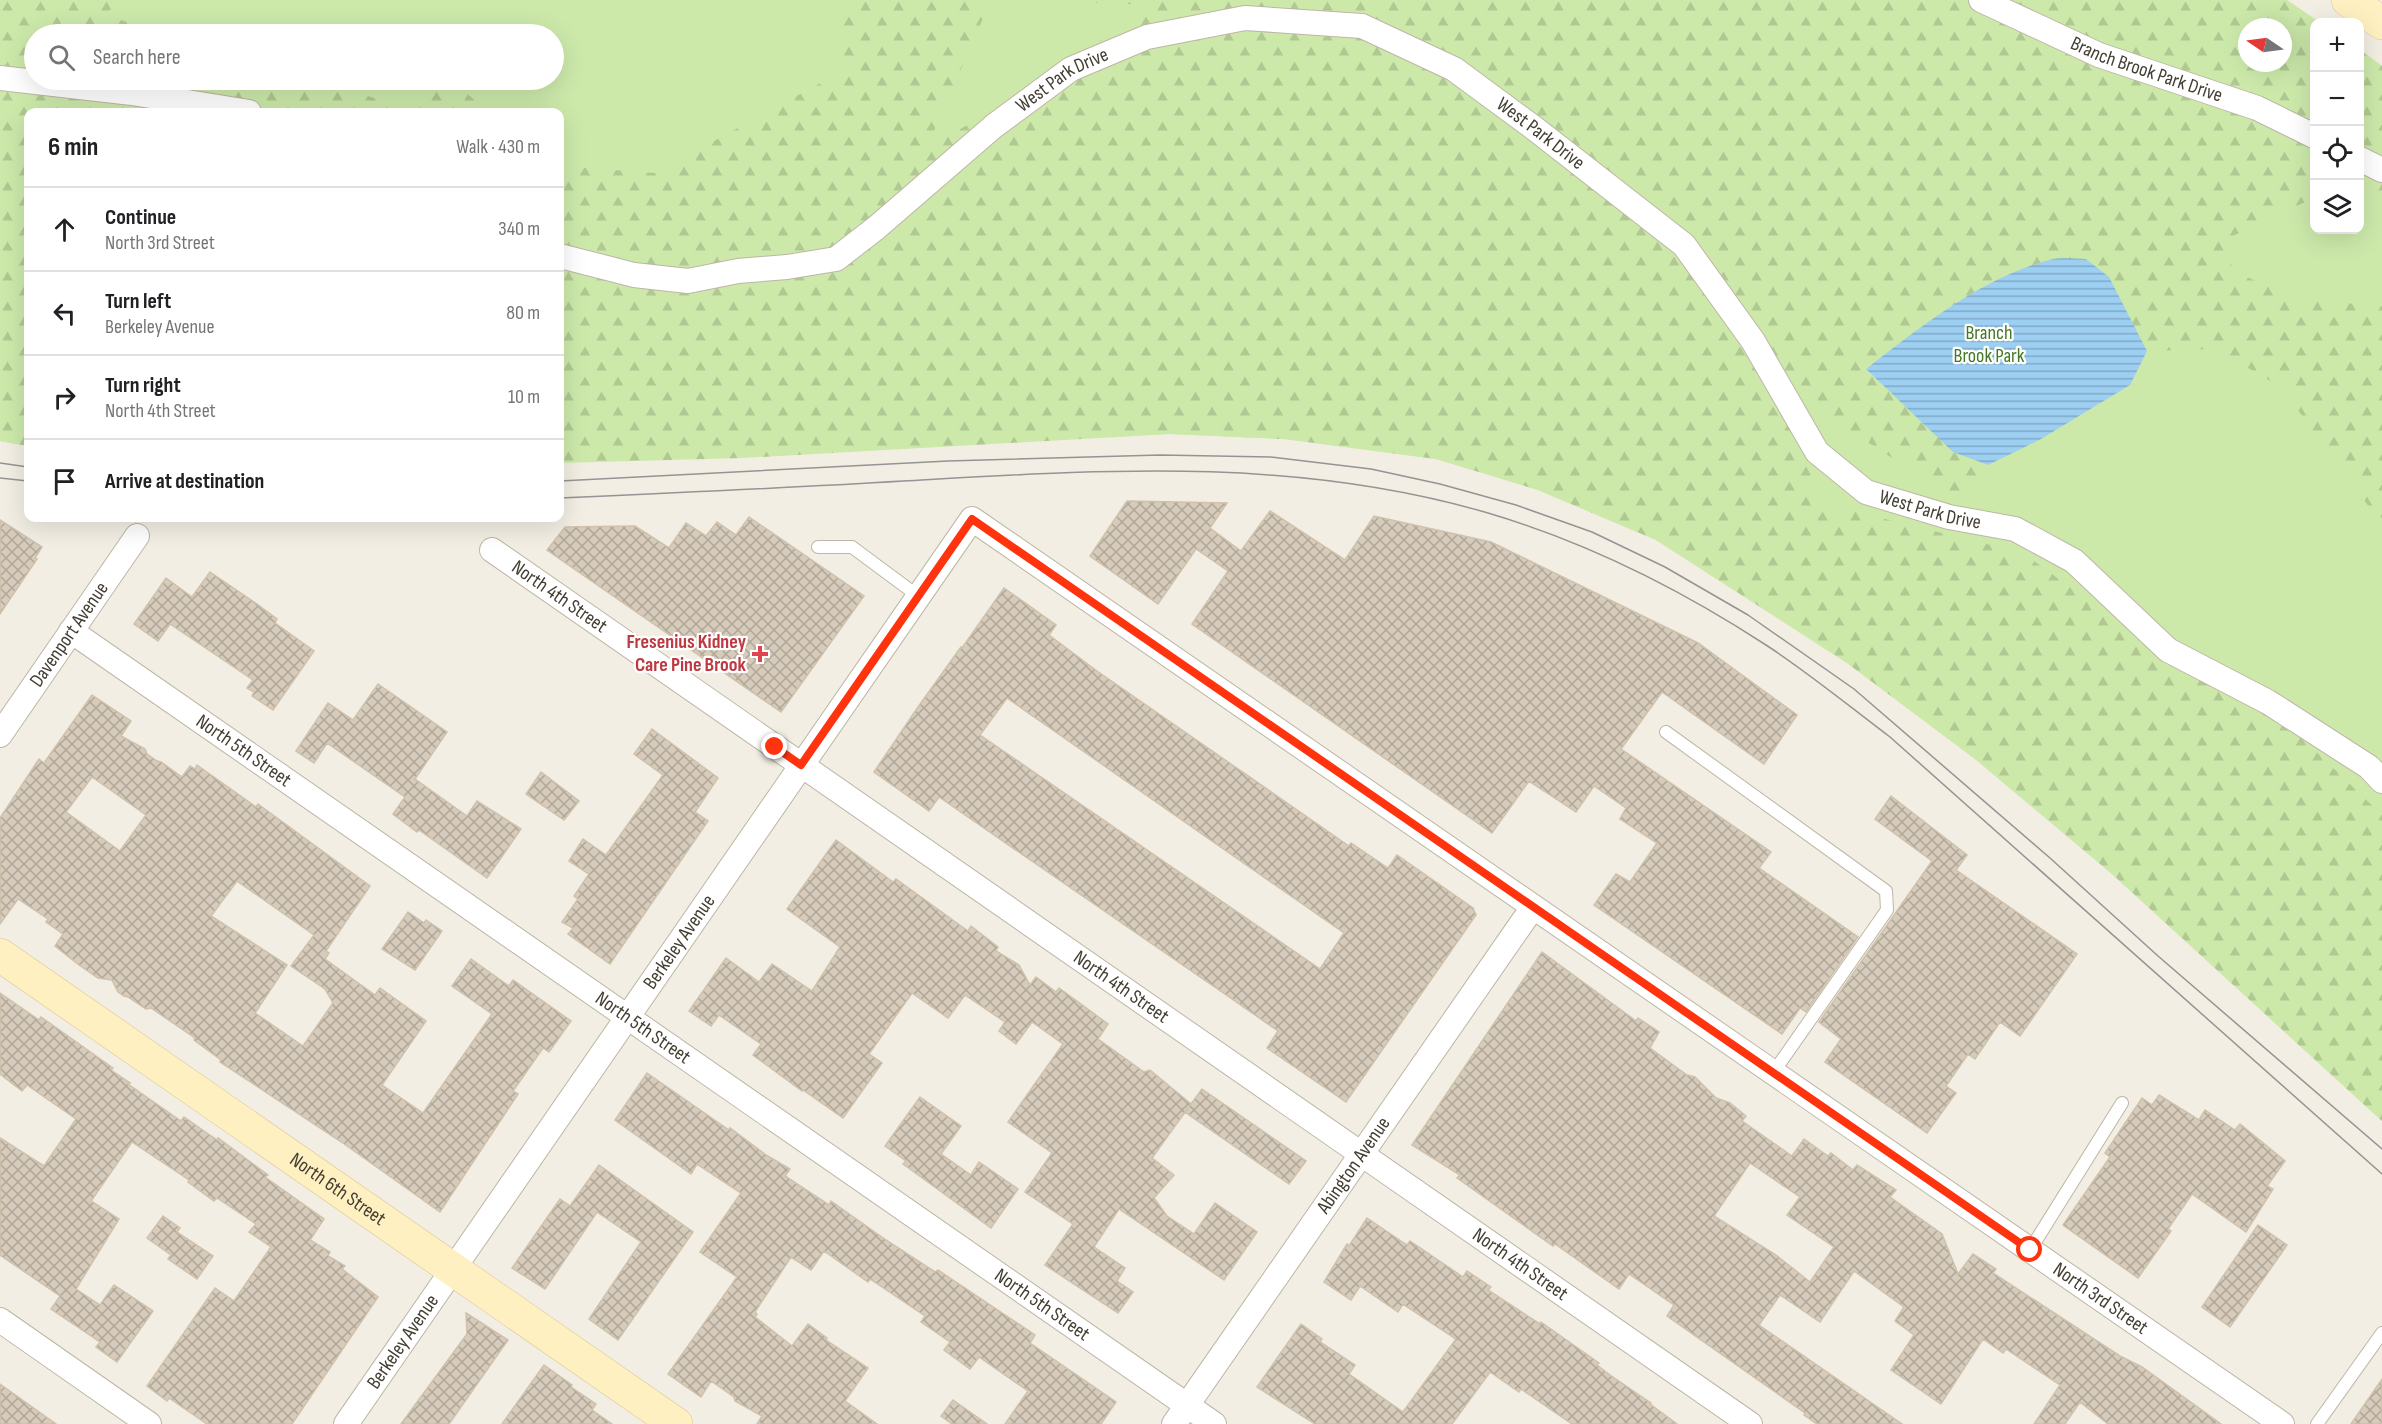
<!DOCTYPE html>
<meta charset="utf-8">
<style>
body{margin:0;font-family:"Sofia Sans Condensed",sans-serif;background:#f6f6f6;color:#202124}
.controls{position:absolute;right:18px;top:18px;display:grid;overflow:hidden;border-radius:12px;box-shadow:0 6px 24px #0002}
.controls button{width:54px;height:54px;display:grid;place-items:center;padding:0;border:0;border-bottom:2px solid #e0e0e0;background:#fff;color:#202124;font:30px sans-serif}
.compass{position:absolute;left:2238px;top:18px;width:54px;height:54px;border-radius:50%;background:#fff;box-shadow:0 6px 24px #0002;rotate:283deg}
.stop{position:absolute;width:18px;height:18px;margin:-14px;border:4px solid #ff330e;border-radius:50%;background:#fff}
.stop.end{background:#ff330e;border-color:#fff;box-shadow:0 2px 6px #0008}
.list{margin:0;padding:0;list-style:none}
h2{display:flex;justify-content:space-between;align-items:center;height:78px;margin:0;padding:0 24px;font-size:26px}
h2 small{font-size:20px;font-weight:400;color:#757577}
.list li{display:grid;grid-template-columns:39px 1fr auto;gap:18px;align-items:center;box-sizing:border-box;height:84px;padding:0 24px;border-top:2px solid #e0e0e0}
.list b{display:block;font-size:22px;white-space:nowrap}
.list p{margin:0;font-size:20px;white-space:nowrap;color:#757577}
.list em{font-size:20px;font-style:normal;color:#757577}
.icon{flex:none;width:33px;height:33px;fill:none;stroke:currentColor;stroke-width:2;stroke-linecap:round;stroke-linejoin:round}
.map{position:relative;flex:none;width:2382px;height:1424px;overflow:hidden}
.search{position:absolute;background:#fff;box-shadow:0 6px 24px #0002;left:24px;top:24px;width:540px;height:66px;display:flex;align-items:center;gap:15px;box-sizing:border-box;padding:0 21px;border-radius:33px;color:#757577;font-size:22px}
.panel{position:absolute;background:#fff;box-shadow:0 6px 24px #0002;left:24px;top:108px;width:540px;height:414px;border-radius:12px}
.map>svg:first-child{display:block}
.green{fill:#cce9aa;fill-rule:evenodd}
.forest{fill:url(#forest-firs);fill-rule:evenodd}
.water{fill:url(#water-rules)}
.building{fill:url(#building-cross-hatch);stroke:#cfc1ac;stroke-width:1.5;fill-rule:evenodd}
.lines{fill:none;stroke-linecap:round;stroke-linejoin:round}
.lane-casing{stroke:#beb6a6;stroke-width:14}
.street-casing{stroke:#beb6a6;stroke-width:26}
.secondary-casing{stroke:#d8c593;stroke-width:34}
.lane{stroke:#fff;stroke-width:12}
.street{stroke:#fff;stroke-width:24}
.secondary{stroke:#fff0c1;stroke-width:33}
.tram{stroke:#949494;stroke-width:1.5}
.route{stroke:#ff330e;stroke-width:8}
.health-dot{fill:#e0444e;stroke:#fff;stroke-width:2}
.labels{text-anchor:middle;dominant-baseline:central;stroke-width:4.5;stroke-linejoin:round;paint-order:stroke}
.street-label{font-size:20px;fill:#443e33;stroke:#fff}
.park-label{font-size:20px;fill:#447825;stroke:#fff}
.health-label{font-size:20px;font-weight:bold;fill:#be3a42;stroke:#fff;text-anchor:end}
</style>
<div class="map">
<svg width="2382" height="1424" viewBox="0 0 2382 1424">
<defs>
<pattern id="forest-firs" width="22" height="20" patternUnits="userSpaceOnUse" patternTransform="scale(1.5)"><rect width="22" height="20" fill="#cce9aa"/><path d="M5 1l3.5 6h-7zM16 11l3.5 6h-7z" fill="#b0c993"/></pattern>
<pattern id="water-rules" width="6" height="5" patternUnits="userSpaceOnUse" patternTransform="scale(1.5)"><rect width="6" height="5" fill="#9dcff2"/><path d="M0 2.5h6" fill="none" stroke="#82a9c5"/></pattern>
<pattern id="building-cross-hatch" width="8" height="8" patternUnits="userSpaceOnUse" patternTransform="scale(1.5)"><rect width="8" height="8" fill="#d7ccbb"/><path d="M0 0l8 8M0 8l8-8" fill="none" stroke="#b0a799"/></pattern>
</defs>
<rect width="100%" height="100%" fill="#f2eee3"/>
<path class="green" d="M 0,0 L 2287,0 L 2319,22 L 2314,22 L 2314,230 L 2360,230 L 2360,50 L 2382,66 L 2382,1121 L 2112,874 L 1975,759 L 1847,663 L 1656,540 L 1538,490 L 1436,459 L 1284,439 L 1170,434 L 560,462 L 560,112 L 28,112 L 28,446 L 0,441 ZM 2247,27 L 2283,27 L 2283,63 L 2247,63 ZM 34,34 L 554,34 L 554,80 L 34,80 Z"/>
<path class="forest" d="M 0,0 L 133,0 L 101,14 L 167,34 L 34,34 L 34,80 L 314,80 L 411,109 L 435,80 L 453,80 L 487,112 L 28,112 L 28,446 L 0,441 Z
M 838,0 L 991,0 L 927,147 L 1012,101 L 1151,5 L 1095,3 L 1081,0 L 2287,0 L 2319,22 L 2314,22 L 2314,198 L 2220,242 L 2235,272 L 2298,299 L 2382,306 L 2382,518 L 2372,511 L 2281,387 L 2215,349 L 2147,351 L 2109,277 L 1953,452 L 1988,465 L 1964,504 L 1780,386 L 1820,503 L 2023,553 L 2164,656 L 2276,713 L 2382,815 L 2382,1121 L 2112,874 L 1975,759 L 1847,663 L 1656,540 L 1538,490 L 1436,459 L 1284,439 L 1170,434 L 743,458 L 560,463 L 560,166 L 655,173 L 837,74 ZM 2247,27 L 2283,27 L 2283,63 L 2247,63 Z
M 2360,50 L 2382,66 L 2382,194 L 2373,189 L 2360,190 Z"/>
<path class="water" d="M 2086,259 L 2109,277 L 2147,351 L 2130,385 L 2041,439 L 1988,465 L 1953,452 L 1866,369 C 1922,326 1980,279 2049,260 C 2060,257 2074,259 2086,259 Z"/>
<path class="building" d="M 1127,501 L 1227,503 L 1210,528 L 1241,551 L 1270,511 L 1345,560 L 1374,516 L 1491,542 L 1698,643 L 1797,715 L 1764,764 L 1662,692 L 1621,749 L 1771,852 L 1759,868 L 1858,937 L 1806,1012 L 1800,1008 L 1782,1034 L 1594,905 L 1616,874 L 1630,882 L 1657,843 L 1620,819 L 1626,808 L 1594,786 L 1576,812 L 1529,781 L 1492,833 L 1192,624 L 1228,571 L 1196,549 L 1158,604 L 1090,556 Z
M 749,517 L 864,596 L 781,712 L 547,550 L 565,527 L 635,526 L 669,548 L 686,523 L 706,536 L 717,522 L 736,535 Z
M 0,520 L 42,547 L 35,558 L 37,559 L 0,614 Z
M 210,572 L 257,604 L 277,619 L 275,623 L 314,651 L 273,710 L 252,696 L 254,692 L 247,688 L 253,680 L 170,624 L 158,641 L 134,624 L 166,578 L 192,597 Z
M 1004,588 L 1056,625 L 1049,635 L 1097,671 L 1349,846 L 1351,843 L 1388,868 L 1397,855 L 1473,908 L 1476,915 L 1346,1102 L 1267,1048 L 1278,1031 L 1232,999 L 939,797 L 929,811 L 874,772 L 918,707 L 961,647 L 962,648 ZM 1007,698 L 1344,933 L 1320,969 L 980,735 Z
M 378,684 L 447,732 L 415,779 L 467,816 L 477,801 L 521,829 L 487,878 L 419,830 L 417,832 L 393,814 L 405,797 L 327,743 L 314,763 L 296,751 L 328,703 L 353,720 Z
M 92,695 L 131,721 L 121,736 L 145,749 L 147,754 L 157,761 L 161,762 L 182,777 L 190,766 L 195,769 L 197,765 L 256,807 L 258,804 L 370,886 L 326,951 L 329,953 L 325,959 L 375,995 L 380,988 L 426,1021 L 382,1085 L 423,1113 L 492,1014 L 452,986 L 471,959 L 509,986 L 513,980 L 571,1021 L 549,1052 L 543,1048 L 513,1091 L 518,1094 L 440,1212 L 340,1141 L 220,1062 L 221,1060 L 194,1040 L 195,1038 L 151,1008 L 146,1009 L 128,997 L 124,996 L 118,992 L 112,980 L 98,978 L 79,965 L 55,946 L 63,934 L 46,922 L 48,919 L 18,899 L 0,924 L 0,818 L 39,759 L 44,763 ZM 92,777 L 146,815 L 120,851 L 66,812 ZM 237,881 L 314,935 L 291,966 L 325,989 L 333,1003 L 303,1046 L 255,1013 L 287,965 L 211,916 Z
M 652,729 L 718,778 L 695,812 L 708,821 L 610,964 L 568,934 L 573,928 L 562,922 L 578,899 L 574,896 L 589,874 L 569,861 L 583,839 L 606,855 L 663,775 L 634,754 Z
M 541,772 L 579,801 L 564,820 L 526,794 Z
M 1891,796 L 1967,855 L 1956,870 L 2077,954 L 2020,1036 L 2000,1022 L 1975,1059 L 1968,1054 L 1946,1086 L 1956,1093 L 1927,1133 L 1825,1062 L 1841,1039 L 1819,1022 L 1932,861 L 1875,819 Z
M 836,840 L 893,882 L 896,879 L 968,931 L 971,926 L 998,947 L 996,951 L 1019,965 L 1030,985 L 1036,977 L 1056,992 L 1059,988 L 1081,1004 L 1108,1024 L 1098,1039 L 1144,1072 L 1150,1070 L 1191,1104 L 1152,1158 L 1174,1175 L 1154,1198 L 1167,1216 L 1194,1234 L 1215,1203 L 1257,1232 L 1224,1280 L 1119,1209 L 1094,1247 L 1125,1268 L 1117,1281 L 1133,1292 L 1118,1313 L 1045,1265 L 1073,1224 L 1025,1192 L 1052,1153 L 1008,1122 L 1063,1044 L 1032,1022 L 1016,1044 L 999,1031 L 1005,1022 L 965,995 L 948,1018 L 912,993 L 869,1054 L 882,1063 L 843,1118 L 803,1090 L 802,1091 L 753,1055 L 761,1044 L 719,1015 L 711,1026 L 689,1011 L 726,958 L 759,982 L 772,964 L 812,991 L 840,947 L 787,909 Z
M 408,912 L 424,923 L 426,920 L 442,931 L 415,970 L 382,949 Z
M 1542,952 L 1636,1021 L 1638,1018 L 1659,1032 L 1650,1048 L 1687,1075 L 1695,1077 L 1716,1098 L 1730,1103 L 1746,1116 L 1742,1121 L 1792,1156 L 1804,1139 L 1828,1156 L 1831,1153 L 1853,1170 L 1857,1165 L 1896,1190 L 1890,1197 L 1942,1234 L 1958,1274 L 1973,1254 L 1996,1269 L 1993,1273 L 2120,1356 L 2142,1367 L 2221,1424 L 2108,1424 L 2080,1402 L 2065,1424 L 2034,1424 L 2060,1385 L 2006,1349 L 2003,1353 L 1983,1339 L 1941,1404 L 1891,1370 L 1914,1335 L 1895,1321 L 1904,1307 L 1854,1271 L 1820,1322 L 1780,1295 L 1759,1325 L 1902,1424 L 1817,1424 L 1804,1415 L 1805,1413 L 1667,1316 L 1674,1305 L 1629,1274 L 1619,1289 L 1555,1244 L 1553,1246 L 1457,1178 L 1460,1175 L 1412,1145 ZM 1750,1163 L 1800,1197 L 1787,1215 L 1834,1247 L 1810,1282 L 1776,1255 L 1714,1216 Z
M 0,993 L 39,1020 L 41,1017 L 113,1068 L 111,1070 L 130,1083 L 128,1084 L 181,1121 L 184,1117 L 217,1140 L 218,1138 L 268,1175 L 265,1177 L 324,1219 L 310,1240 L 330,1252 L 328,1256 L 345,1266 L 342,1269 L 378,1297 L 292,1424 L 207,1424 L 169,1398 L 167,1401 L 147,1386 L 215,1288 L 234,1301 L 271,1247 L 249,1232 L 256,1224 L 217,1198 L 214,1201 L 188,1182 L 189,1180 L 132,1142 L 91,1201 L 119,1219 L 76,1289 L 100,1305 L 114,1285 L 153,1311 L 117,1362 L 96,1347 L 100,1342 L 51,1309 L 60,1296 L 0,1255 L 0,1138 L 44,1166 L 76,1119 L 27,1085 L 22,1091 L 0,1074 Z
M 647,1073 L 729,1130 L 730,1128 L 766,1155 L 790,1169 L 785,1176 L 829,1205 L 831,1201 L 886,1240 L 935,1272 L 938,1270 L 1035,1335 L 1030,1343 L 1116,1402 L 1101,1424 L 1005,1424 L 1028,1391 L 979,1357 L 970,1369 L 944,1350 L 950,1342 L 921,1322 L 925,1316 L 870,1279 L 868,1282 L 824,1251 L 811,1270 L 791,1257 L 755,1312 L 757,1314 L 755,1317 L 792,1346 L 808,1324 L 827,1338 L 826,1340 L 868,1368 L 845,1401 L 877,1424 L 757,1424 L 762,1416 L 735,1401 L 734,1397 L 711,1381 L 701,1397 L 668,1374 L 737,1277 L 700,1252 L 741,1193 L 697,1164 L 691,1174 L 615,1120 Z
M 1202,1089 L 1306,1161 L 1289,1184 L 1185,1112 Z
M 2159,1095 L 2199,1120 L 2205,1110 L 2235,1130 L 2240,1124 L 2285,1161 L 2267,1186 L 2273,1189 L 2246,1232 L 2192,1194 L 2168,1229 L 2171,1231 L 2138,1278 L 2063,1225 L 2110,1157 L 2105,1153 L 2142,1098 L 2152,1105 Z
M 920,1097 L 961,1126 L 941,1154 L 971,1175 L 979,1162 L 1018,1189 L 991,1228 L 903,1164 L 906,1161 L 885,1146 Z
M 599,1165 L 693,1232 L 618,1340 L 589,1319 L 641,1242 L 597,1212 L 545,1289 L 512,1268 L 560,1199 L 570,1206 Z
M 163,1216 L 180,1228 L 177,1232 L 213,1256 L 197,1279 L 168,1259 L 171,1255 L 147,1238 Z
M 1367,1218 L 1407,1245 L 1410,1241 L 1463,1277 L 1467,1271 L 1491,1287 L 1488,1290 L 1540,1324 L 1541,1322 L 1599,1363 L 1597,1365 L 1610,1375 L 1651,1403 L 1650,1404 L 1677,1424 L 1572,1424 L 1521,1389 L 1519,1392 L 1490,1372 L 1452,1424 L 1315,1424 L 1257,1387 L 1301,1324 L 1322,1339 L 1320,1342 L 1355,1365 L 1349,1374 L 1403,1412 L 1456,1339 L 1403,1304 L 1398,1312 L 1360,1286 L 1351,1300 L 1324,1282 L 1347,1244 L 1349,1246 Z
M 2258,1225 L 2287,1245 L 2230,1327 L 2202,1307 Z
M 466,1313 L 508,1340 L 449,1424 L 401,1424 L 467,1334 Z
M 544,1365 L 572,1385 L 571,1387 L 596,1404 L 592,1410 L 612,1424 L 502,1424 Z
M 2382,1379 L 2382,1424 L 2351,1424 Z
M 0,1384 L 56,1424 L 0,1424 Z
M 953,1400 L 987,1424 L 952,1424 L 941,1416 Z"/>
<g class="lines">
<defs>
<path id="lane" d="M 818,547 L 852,547 L 918,596
M 1666,732 L 1886,891 L 1887,910 L 1773,1073
M 2030,1250 L 2122,1103
M 2317,1424 L 2382,1333"/>
<g id="street">
<path id="s1" d="M 1981,0 L 2099,55 L 2257,108 L 2314,136"/>
<path d="M 0,78 L 132,93 L 249,112"/>
<path d="M 2360,159 L 2382,170"/>
<path id="s2" d="M 560,256 L 634,275 L 688,281 L 738,271 L 787,267 L 836,259 L 876,228 L 994,126 L 1071,69 L 1147,37 L 1245,18 L 1362,26 L 1454,69 L 1534,128 L 1684,245 L 1753,341 L 1817,452 L 1866,492 L 1949,517 L 2015,529 L 2074,561 L 2168,650 L 2268,702 L 2369,767 L 2382,781"/>
<path id="s3" d="M 492,550 L 1750,1424"/>
<path id="s4" d="M 71,631 L 1214,1424"/>
<path id="s5" d="M 0,735 L 137,536"/>
<path d="M 0,1320 L 149,1424"/>
<path id="s6" d="M 346,1424 L 972,519 L 2282,1424"/>
<path id="s7" d="M 1174,1424 L 1533,907"/>
</g>
<g id="secondary">
<path d="M 2348,0 L 2382,23"/>
<path id="s8" d="M 0,955 L 676,1424"/>
</g>
</defs>
<use href="#lane" class="lane-casing"/>
<use href="#street" class="street-casing"/>
<use href="#secondary" class="secondary-casing"/>
<use href="#lane" class="lane"/>
<use href="#street" class="street"/>
<use href="#secondary" class="secondary"/>
<path class="tram" d="M 0,463 L 28,467
M 0,478 L 28,481
M 560,481 L 948,461 L 1160,455 L 1271,457 L 1371,469 L 1440,484 L 1516,505 L 1592,532 L 1665,567 L 1748,615 L 1854,689 L 2050,858 L 2158,956 L 2382,1149
M 560,498 C 674,493 788,488 903,481 C 1102,470 1294,456 1488,513 C 1586,542 1680,589 1766,645 C 1809,673 1849,706 1890,737 L 2382,1174"/>
</g>
<g class="lines">
<path class="route" d="M 775,747 L 801,765 L 972,519 L 2030,1250"/>
</g>
<path class="health-dot" d="M757 645h6v6h6v6h-6v6h-6v-6h-6v-6h6z"/>
<g class="labels">
<g class="street-label">
<text stroke="none"><textPath href="#s1" startOffset="180">Branch Brook Park Drive</textPath></text>
<text stroke="none"><textPath href="#s2" startOffset="570">West Park Drive</textPath></text>
<text stroke="none"><textPath href="#s2" startOffset="1092">West Park Drive</textPath></text>
<text stroke="none"><textPath href="#s2" startOffset="1650">West Park Drive</textPath></text>
<text stroke="none"><textPath href="#s3" startOffset="82">North 4th Street</textPath></text>
<text stroke="none"><textPath href="#s5" startOffset="122">Davenport Avenue</textPath></text>
<text stroke="none"><textPath href="#s4" startOffset="210">North 5th Street</textPath></text>
<text stroke="none"><textPath href="#s6" startOffset="586">Berkeley Avenue</textPath></text>
<text stroke="none"><textPath href="#s3" startOffset="766">North 4th Street</textPath></text>
<text stroke="none"><textPath href="#s4" startOffset="696">North 5th Street</textPath></text>
<text stroke="none"><textPath href="#s7" startOffset="315">Abington Avenue</textPath></text>
<text stroke="none"><textPath href="#s8" startOffset="411">North 6th Street</textPath></text>
<text stroke="none"><textPath href="#s3" startOffset="1252">North 4th Street</textPath></text>
<text stroke="none"><textPath href="#s6" startOffset="2472">North 3rd Street</textPath></text>
<text stroke="none"><textPath href="#s4" startOffset="1182">North 5th Street</textPath></text>
<text stroke="none"><textPath href="#s6" startOffset="100">Berkeley Avenue</textPath></text>
</g>
<g class="park-label">
<text x="1989" y="333">Branch<tspan x="1989" dy="23">Brook Park</tspan></text>
</g>
<g class="health-label">
<text x="746" y="642">Fresenius Kidney<tspan x="746" dy="23">Care Pine Brook</tspan></text>
</g>
</g>
</svg>
<div class="controls">
<button>+</button>
<button>−</button>
<button><svg class="icon" aria-label="locate" viewBox="0 0 24 24"><circle cx="12" cy="12" r="6"/><path d="M12 2v4M12 18v4M2 12h4M18 12h4"/></svg></button>
<button><svg class="icon" aria-label="layers" viewBox="0 0 24 24"><path d="M12 4l9 5-9 5-9-5zM3 14l9 5 9-5"/></svg></button>
</div>
<svg class="compass" viewBox="-18 -18 36 36"><path d="M0-13l5 13h-10z" fill="#e53935"/><path d="M0 13l5-13h-10z" fill="#757577"/></svg>
<div class="stop" style="left:2030px;top:1250px"></div>
<div class="stop end" style="left:775px;top:747px"></div>
<div class="search"><svg class="icon" aria-label="search" viewBox="0 0 24 24"><circle cx="10" cy="10" r="6"/><path d="M15 15l6 6"/></svg>Search here</div>
<section class="panel">
<h2>6 min<small>Walk · 430 m</small></h2>
<ul class="list">
<li><svg class="icon" aria-label="ahead" viewBox="0 0 24 24"><path d="M12 20V5M6 11l6-6 6 6"/></svg><div><b>Continue</b><p>North 3rd Street</p></div><em>340 m</em></li>
<li><svg class="icon" aria-label="left" viewBox="0 0 24 24"><path d="M17 20v-9H6M10 6l-5 5 5 5"/></svg><div><b>Turn left</b><p>Berkeley Avenue</p></div><em>80 m</em></li>
<li><svg class="icon" aria-label="right" viewBox="0 0 24 24"><path d="M7 20v-9h11M14 6l5 5-5 5"/></svg><div><b>Turn right</b><p>North 4th Street</p></div><em>10 m</em></li>
<li><svg class="icon" aria-label="arrive" viewBox="0 0 24 24"><path d="M6 21V4h12l-3 4 3 4H6"/></svg><div><b>Arrive at destination</b></div></li>
</ul>
</section>
</div>
